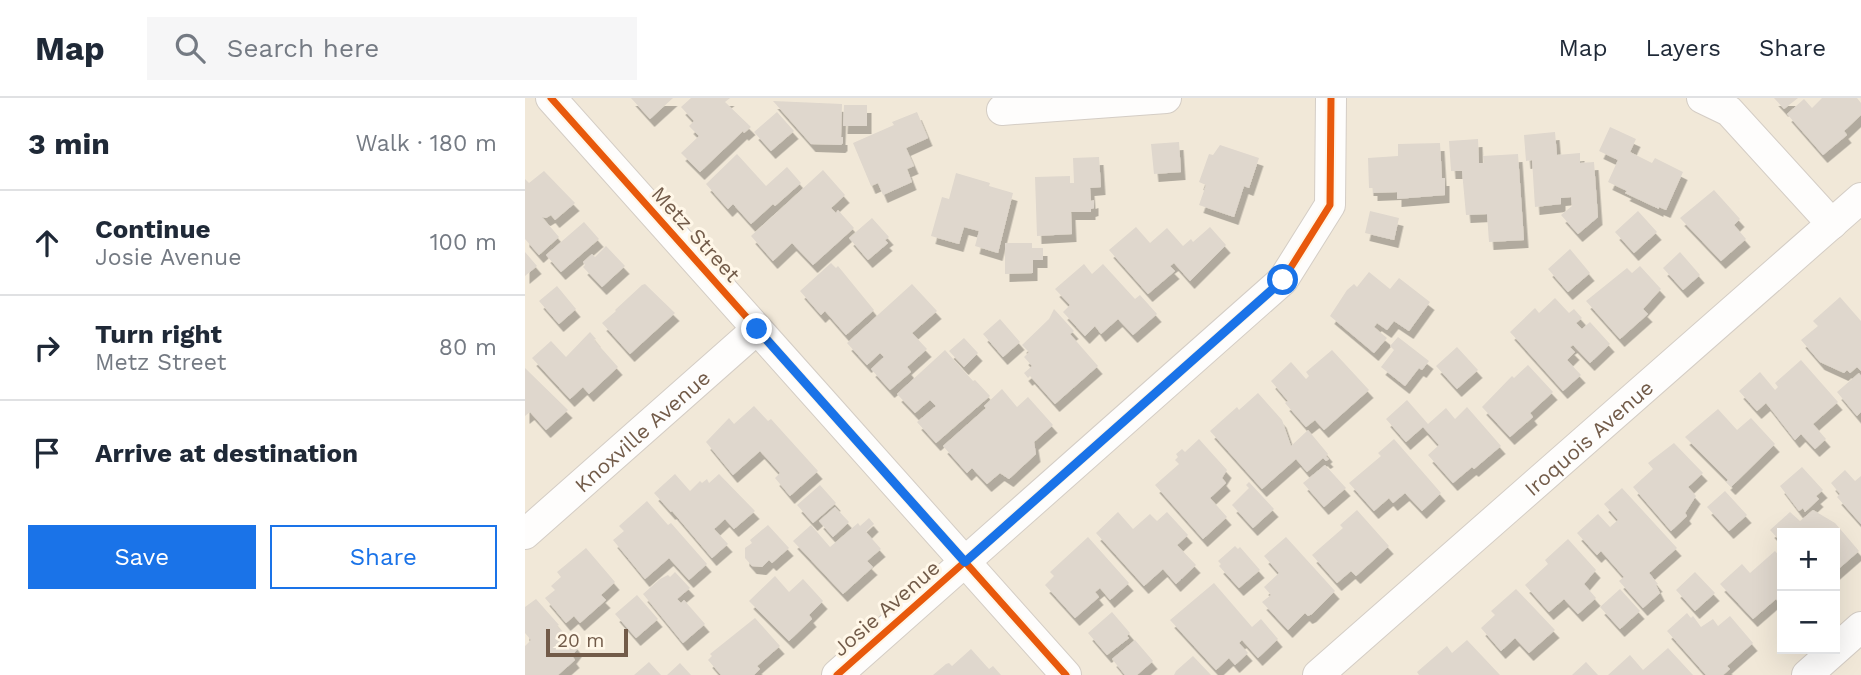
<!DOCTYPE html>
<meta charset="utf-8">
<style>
body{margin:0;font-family:"Work Sans",sans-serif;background:#f6f6f7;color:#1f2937}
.controls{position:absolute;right:21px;bottom:21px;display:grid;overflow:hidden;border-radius:0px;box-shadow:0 7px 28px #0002}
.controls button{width:63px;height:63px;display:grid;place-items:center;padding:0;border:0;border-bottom:2px solid #e0e1e3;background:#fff;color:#1f2937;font:35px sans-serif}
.scale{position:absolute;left:21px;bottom:18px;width:82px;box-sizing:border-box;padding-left:7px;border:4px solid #725b49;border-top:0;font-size:19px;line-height:24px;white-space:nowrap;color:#725b49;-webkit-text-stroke:5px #fff7e8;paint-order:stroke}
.stop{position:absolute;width:21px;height:21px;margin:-16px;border:5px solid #1a73e8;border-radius:50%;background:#fff}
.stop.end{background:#1a73e8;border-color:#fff;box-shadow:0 2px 7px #0008}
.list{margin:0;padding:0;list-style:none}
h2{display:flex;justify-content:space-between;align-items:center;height:91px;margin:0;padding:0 28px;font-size:30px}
h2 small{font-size:23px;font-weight:400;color:#747a83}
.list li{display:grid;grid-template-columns:46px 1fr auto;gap:21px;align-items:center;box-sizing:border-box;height:105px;padding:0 28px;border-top:2px solid #e0e1e3}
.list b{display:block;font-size:26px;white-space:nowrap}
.list p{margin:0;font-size:23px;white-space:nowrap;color:#747a83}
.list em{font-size:23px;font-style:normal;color:#747a83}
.actions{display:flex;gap:14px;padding:21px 28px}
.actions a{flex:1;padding:16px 0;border:2px solid #1a73e8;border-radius:0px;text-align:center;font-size:24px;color:#1a73e8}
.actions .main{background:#1a73e8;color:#fff}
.icon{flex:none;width:38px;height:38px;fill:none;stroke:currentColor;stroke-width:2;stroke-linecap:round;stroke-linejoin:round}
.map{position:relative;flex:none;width:1336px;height:577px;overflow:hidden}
header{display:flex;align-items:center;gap:42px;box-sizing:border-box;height:98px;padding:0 35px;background:#fff;border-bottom:2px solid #e0e1e3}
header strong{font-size:33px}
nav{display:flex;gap:38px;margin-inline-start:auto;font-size:24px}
.search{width:490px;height:63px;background:#f6f6f7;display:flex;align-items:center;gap:18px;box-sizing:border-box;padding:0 24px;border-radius:0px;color:#747a83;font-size:26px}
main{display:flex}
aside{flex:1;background:#fff}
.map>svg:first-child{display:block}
.residential{fill:#f1e8d8;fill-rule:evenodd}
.building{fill:#dfd7cd;filter:url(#shadow)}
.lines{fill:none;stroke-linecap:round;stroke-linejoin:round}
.minor-casing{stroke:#d4cdc5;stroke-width:32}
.minor{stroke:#fefdfc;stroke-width:30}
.cycleway-casing{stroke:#fff7e8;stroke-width:11}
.cycleway{stroke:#e8590c;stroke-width:7}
.route{stroke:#1a73e8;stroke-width:9}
.labels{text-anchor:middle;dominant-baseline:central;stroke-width:6;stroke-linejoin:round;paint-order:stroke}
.street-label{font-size:21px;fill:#725b49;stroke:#fff7e8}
</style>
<header>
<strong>Map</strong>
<div class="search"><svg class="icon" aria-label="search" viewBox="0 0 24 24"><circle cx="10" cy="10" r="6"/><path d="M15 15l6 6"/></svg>Search here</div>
<nav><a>Map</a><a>Layers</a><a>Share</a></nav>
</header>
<main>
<aside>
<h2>3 min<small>Walk · 180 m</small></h2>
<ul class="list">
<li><svg class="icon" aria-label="ahead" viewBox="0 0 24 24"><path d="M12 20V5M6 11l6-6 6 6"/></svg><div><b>Continue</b><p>Josie Avenue</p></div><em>100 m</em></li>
<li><svg class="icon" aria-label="right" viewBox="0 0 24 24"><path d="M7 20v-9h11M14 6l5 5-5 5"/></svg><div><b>Turn right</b><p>Metz Street</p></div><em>80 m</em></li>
<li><svg class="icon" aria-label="arrive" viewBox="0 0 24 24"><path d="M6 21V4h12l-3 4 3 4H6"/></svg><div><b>Arrive at destination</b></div></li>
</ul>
<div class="actions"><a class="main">Save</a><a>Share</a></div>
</aside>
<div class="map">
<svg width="1336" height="577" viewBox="0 0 1336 577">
<defs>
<filter id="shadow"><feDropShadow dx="4.5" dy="8" stdDeviation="0" flood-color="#0004"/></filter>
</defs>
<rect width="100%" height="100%" fill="#f5f1e8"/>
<path class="residential" d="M 0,0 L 1336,0 L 1336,577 L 0,577 ZM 1257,435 L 1310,435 L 1310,551 L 1257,551 Z"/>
<path class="building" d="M 106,0 L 148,0 L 125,21 Z
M 166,0 L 205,0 L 200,4 L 226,29 L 219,35 L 218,33 L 175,74 L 156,55 L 174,38 L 164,28 L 169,23 L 156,9 Z
M 1249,0 L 1273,0 L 1259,11 Z
M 1297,0 L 1332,0 L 1336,5 L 1336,17 L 1319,33 L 1322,37 L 1298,57 L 1262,16 L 1279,1 L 1287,10 Z
M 248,3 L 317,6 L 316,39 L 318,39 L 318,45 L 316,47 L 286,46 Z
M 319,7 L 342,7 L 342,28 L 318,28 Z
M 252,14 L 269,33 L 246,53 L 229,34 Z
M 392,14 L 403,40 L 381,50 L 389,68 L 382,71 L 387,84 L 358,97 L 353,85 L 346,88 L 328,45 L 369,27 L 367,24 Z
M 1085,29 L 1111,41 L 1105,54 L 1127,65 L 1130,60 L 1158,74 L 1141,112 L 1134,109 L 1134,111 L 1100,95 L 1102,93 L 1083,84 L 1093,62 L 1074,53 Z
M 1030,34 L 1032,57 L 1055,55 L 1055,65 L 1069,64 L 1073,119 L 1053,136 L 1036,117 L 1047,108 L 1046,99 L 1036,100 L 1036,106 L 1010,109 L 1007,62 L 1001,63 L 999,37 Z
M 953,41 L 954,65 L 959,65 L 958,58 L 993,56 L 999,142 L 964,144 L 962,116 L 941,117 L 937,73 L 926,73 L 924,43 Z
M 654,44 L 656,74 L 629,76 L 626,46 Z
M 915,45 L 917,80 L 920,80 L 920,97 L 872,101 L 872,94 L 848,95 L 848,90 L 844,90 L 843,60 L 873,58 L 873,46 Z
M 695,47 L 734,60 L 724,90 L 719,88 L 709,119 L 674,107 L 681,87 L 674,84 L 684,56 L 688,57 Z
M 212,56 L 241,88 L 262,69 L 276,85 L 250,108 L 248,106 L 226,126 L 208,106 L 203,111 L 181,86 Z
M 574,59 L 576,89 L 565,90 L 566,103 L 569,102 L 569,110 L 566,111 L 566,114 L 546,114 L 547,136 L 512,138 L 510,79 L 545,78 L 545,85 L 549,85 L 548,60 Z
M 298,72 L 320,97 L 306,110 L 311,115 L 313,112 L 329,130 L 288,167 L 267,145 L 248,163 L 226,138 Z
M 19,73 L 50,105 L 30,122 L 26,117 L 21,120 L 17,119 L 34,139 L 14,157 L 0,141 L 0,81 L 4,85 Z
M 431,75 L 465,85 L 464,88 L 488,95 L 473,155 L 450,148 L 454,133 L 439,129 L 434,146 L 406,138 L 417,99 L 424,101 Z
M 1189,92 L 1215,121 L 1209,127 L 1221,141 L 1196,163 L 1155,120 Z
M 845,113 L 874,120 L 869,142 L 840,135 Z
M 1113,113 L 1132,134 L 1109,155 L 1090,134 Z
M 347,120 L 364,139 L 360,142 L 363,145 L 343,162 L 324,140 Z
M 59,124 L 74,141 L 36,174 L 21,157 Z
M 611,129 L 625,145 L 642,130 L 658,148 L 666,141 L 668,144 L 685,129 L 701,147 L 665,183 L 649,165 L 645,168 L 650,173 L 623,196 L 584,152 Z
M 480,145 L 507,145 L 507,150 L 518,150 L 518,162 L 508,162 L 508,175 L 480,176 Z
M 81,148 L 100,168 L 77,189 L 58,169 L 60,167 L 58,164 L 67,156 L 70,159 Z
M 1045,151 L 1065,175 L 1043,194 L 1023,171 Z
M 0,154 L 12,168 L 0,178 Z
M 1155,154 L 1175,177 L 1158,192 L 1138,170 Z
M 306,165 L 311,170 L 313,168 L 349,212 L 321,237 L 300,213 L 296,217 L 275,193 Z
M 559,166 L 567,176 L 578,166 L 610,201 L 615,197 L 632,216 L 608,237 L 593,221 L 576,236 L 570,228 L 560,238 L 538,214 L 545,207 L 530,191 Z
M 1115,168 L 1136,191 L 1118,211 L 1123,216 L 1095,241 L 1061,203 L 1102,170 L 1107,175 Z
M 844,174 L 865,191 L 874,180 L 905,204 L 884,233 L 869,223 L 862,232 L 852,225 L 849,229 L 862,240 L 849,255 L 805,218 L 822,192 L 829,186 L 832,189 Z
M 120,186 L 150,215 L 105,256 L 77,225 L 91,213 L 90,212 L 117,187 Z
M 387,186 L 412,213 L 387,235 L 402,251 L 382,269 L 386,274 L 365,292 L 346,271 L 359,259 L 355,255 L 342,267 L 322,245 Z
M 32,188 L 51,211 L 34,226 L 14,203 Z
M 1315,199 L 1336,223 L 1336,273 L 1332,269 L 1325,275 L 1322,272 L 1319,275 L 1295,264 L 1276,242 L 1293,228 L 1288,223 Z
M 1030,200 L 1044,215 L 1049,211 L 1057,220 L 1051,225 L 1057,231 L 1065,224 L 1085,246 L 1065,265 L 1048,247 L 1045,249 L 1050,254 L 1042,262 L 1056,277 L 1038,293 L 985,234 L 1010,210 L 1014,215 Z
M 529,211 L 549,233 L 545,236 L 573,268 L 530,306 L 505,278 L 503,280 L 499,275 L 507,268 L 499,259 L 504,254 L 497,247 L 524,221 Z
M 475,221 L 495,244 L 478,259 L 458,236 Z
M 65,234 L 71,241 L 69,242 L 93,269 L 64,296 L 58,289 L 45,301 L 7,260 L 26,243 L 41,259 Z
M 873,239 L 904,263 L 897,272 L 894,270 L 880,288 L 856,269 L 869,252 L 865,248 Z
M 439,240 L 453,255 L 439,269 L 424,253 Z
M 932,249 L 953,272 L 932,291 L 911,268 Z
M 420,252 L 448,283 L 450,282 L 465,298 L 411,345 L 392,324 L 411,308 L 405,302 L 390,315 L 372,296 Z
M 807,252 L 844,292 L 799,332 L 790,322 L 781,329 L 760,305 L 763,303 L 746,283 L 766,264 L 781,281 L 784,278 L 781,274 Z
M 1276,262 L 1313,304 L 1288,326 L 1301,341 L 1290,351 L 1276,336 L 1270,342 L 1241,305 L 1232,313 L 1214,293 L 1235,274 L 1250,292 L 1253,289 L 1250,285 Z
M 1003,267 L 1028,294 L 1005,315 L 1008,319 L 985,339 L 957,309 L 987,278 L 989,280 Z
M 0,270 L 43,312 L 21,332 L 5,314 L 0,318 Z
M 1334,275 L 1336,278 L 1336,314 L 1332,318 L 1312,294 Z
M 477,291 L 492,309 L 503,299 L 528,327 L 509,344 L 511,356 L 484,381 L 475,375 L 462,386 L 447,370 L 442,375 L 418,348 L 461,310 L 459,308 Z
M 733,295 L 757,322 L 766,348 L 783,332 L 803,356 L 801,358 L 804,361 L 801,363 L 798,360 L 782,374 L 771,361 L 737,391 L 685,333 L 712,309 L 714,312 Z
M 882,302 L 903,326 L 921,310 L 930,321 L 942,309 L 976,348 L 949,371 L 947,369 L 928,385 L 903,357 L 914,347 L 898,329 L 881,344 L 861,321 Z
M 229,308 L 243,323 L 246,321 L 293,373 L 265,398 L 250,380 L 255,375 L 235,353 L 208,377 L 181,344 L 204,320 L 209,326 Z
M 1193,311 L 1212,332 L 1226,320 L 1250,346 L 1206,389 L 1201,384 L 1203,382 L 1160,339 Z
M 674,341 L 702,372 L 697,380 L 701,385 L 685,400 L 702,419 L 678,441 L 630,387 L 654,366 L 650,362 L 653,359 L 651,356 L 657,351 L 660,354 Z
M 869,341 L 916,395 L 897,413 L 880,395 L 868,405 L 864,400 L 849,413 L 824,385 L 856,358 L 853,355 Z
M 1149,345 L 1178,375 L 1163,389 L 1171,398 L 1160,415 L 1162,418 L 1146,433 L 1108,389 L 1128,371 L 1123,365 Z
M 800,367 L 821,390 L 799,409 L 778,385 Z
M 1277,369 L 1298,392 L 1291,398 L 1294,401 L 1280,414 L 1278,410 L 1274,413 L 1255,388 Z
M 1320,372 L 1330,383 L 1336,378 L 1336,426 L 1312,399 L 1315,396 L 1306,385 Z
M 150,376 L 165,393 L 175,383 L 177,385 L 182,381 L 184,385 L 194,376 L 230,413 L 209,431 L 200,421 L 189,431 L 203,446 L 187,460 L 147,413 L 146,414 L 129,395 Z
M 724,384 L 749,411 L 728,430 L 707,407 L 724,390 L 721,387 Z
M 295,387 L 311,405 L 288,425 L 272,407 Z
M 1097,390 L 1152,450 L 1124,475 L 1133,486 L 1131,487 L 1135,495 L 1118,510 L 1094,483 L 1099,479 L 1076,453 L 1072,457 L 1052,435 L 1073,416 L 1085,429 L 1093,422 L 1079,406 Z
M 1200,393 L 1222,417 L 1204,433 L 1182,409 Z
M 122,403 L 143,427 L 146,425 L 182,466 L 164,482 L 144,460 L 120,481 L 88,442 L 99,433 L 94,428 Z
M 310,409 L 324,424 L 308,439 L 294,423 Z
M 832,412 L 864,448 L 831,478 L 826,473 L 812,485 L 787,457 L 818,430 L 815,427 Z
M 1288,412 L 1310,425 L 1334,453 L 1310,474 L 1310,435 L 1257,435 L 1257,445 L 1245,432 L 1265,414 L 1275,423 Z
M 593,414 L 608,431 L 625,416 L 632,423 L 642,414 L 663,437 L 652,447 L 671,467 L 651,486 L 638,471 L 619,488 L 571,435 Z
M 344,420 L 349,426 L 341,434 L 356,451 L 342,463 L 348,469 L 318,496 L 268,443 L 286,427 L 305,449 L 333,425 L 335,428 Z
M 243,427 L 264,450 L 247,465 L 244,462 L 237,469 L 227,468 L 220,460 L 220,450 L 227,445 L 225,442 Z
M 563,439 L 604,485 L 585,502 L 575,490 L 570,494 L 574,499 L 550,520 L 520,487 L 529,478 L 525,474 Z
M 761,439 L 810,493 L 787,516 L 783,518 L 780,515 L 763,532 L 737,504 L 746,497 L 739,489 L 754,475 L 739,458 Z
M 1043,441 L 1071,472 L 1059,486 L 1071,500 L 1053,516 L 1039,501 L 1024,514 L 1000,487 L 1023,466 L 1020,462 Z
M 710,448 L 713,451 L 715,449 L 735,472 L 714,490 L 694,468 L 696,466 L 693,463 Z
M 61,450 L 90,484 L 76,497 L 81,502 L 55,525 L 49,518 L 41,525 L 20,500 L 30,492 L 26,488 L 36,479 L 32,474 Z
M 1250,453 L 1257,461 L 1257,508 L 1251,501 L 1228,521 L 1195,486 L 1217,466 L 1225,475 Z
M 150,474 L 165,490 L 152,501 L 156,505 L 159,502 L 180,526 L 158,545 L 118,496 L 135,481 L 143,477 L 145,479 Z
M 1170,474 L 1190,495 L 1170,513 L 1151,492 Z
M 250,478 L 264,494 L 278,481 L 298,503 L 284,517 L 287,521 L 264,543 L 224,503 Z
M 689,485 L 727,529 L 736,521 L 753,541 L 733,560 L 717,542 L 714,545 L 723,555 L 710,567 L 704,560 L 691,572 L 645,522 Z
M 991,491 L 1030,532 L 1004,555 L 990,540 L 976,553 L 956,530 L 970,517 L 966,513 Z
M 1095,491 L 1115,513 L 1095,531 L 1075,509 Z
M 112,497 L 133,521 L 111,540 L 90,516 Z
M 11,501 L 34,527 L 32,528 L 40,537 L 42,536 L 53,550 L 47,558 L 50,562 L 33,577 L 0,577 L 0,548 L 6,542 L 0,535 L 0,509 Z
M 587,514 L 605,535 L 602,538 L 604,540 L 582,557 L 563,535 Z
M 1162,515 L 1166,520 L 1168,518 L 1176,529 L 1188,521 L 1193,528 L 1205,518 L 1228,545 L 1202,568 L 1205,571 L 1198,577 L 1181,577 L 1142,533 Z
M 230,520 L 255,548 L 232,568 L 235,571 L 229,577 L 196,577 L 183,562 L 187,558 L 185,556 Z
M 610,542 L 628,563 L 612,577 L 600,577 L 587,561 Z
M 942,542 L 975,577 L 894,577 L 892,574 L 922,548 L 927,555 Z
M 1143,550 L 1168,577 L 1083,577 L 1105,557 L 1118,572 Z
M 446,551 L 464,571 L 468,568 L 476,577 L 408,577 L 421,566 L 424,565 L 427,568 Z
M 668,558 L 686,577 L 649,577 L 651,573 Z
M 124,564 L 136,577 L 109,577 Z
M 1061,564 L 1073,577 L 1047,577 Z
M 155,565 L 166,577 L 142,577 Z"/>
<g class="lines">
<defs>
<g id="minor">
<path d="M 26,0 L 541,577"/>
<path d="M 1177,0 L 1204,13 L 1307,126"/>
<path d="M 477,12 L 641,0"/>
<path id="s1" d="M 0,436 L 232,231"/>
<path d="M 312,577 L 758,182 L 805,107 L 806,0"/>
<path id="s2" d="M 793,577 L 1336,100"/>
<path d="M 1282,577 L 1336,529"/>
</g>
</defs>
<use href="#minor" class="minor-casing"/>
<use href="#minor" class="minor"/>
<defs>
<path id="cycleway" d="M 26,0 L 541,577
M 312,577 L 758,182 L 805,107 L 806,0"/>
</defs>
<use href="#cycleway" class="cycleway-casing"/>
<use href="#cycleway" class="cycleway"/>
</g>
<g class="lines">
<path class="route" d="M 232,231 L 440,464 L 758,182"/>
</g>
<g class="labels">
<g class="street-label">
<text transform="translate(171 136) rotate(48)">Metz Street</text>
<text stroke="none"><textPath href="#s1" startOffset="156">Knoxville Avenue</textPath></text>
<text stroke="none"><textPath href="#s2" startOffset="360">Iroquois Avenue</textPath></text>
<text transform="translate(361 510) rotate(-41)">Josie Avenue</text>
</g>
</g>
</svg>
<div class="controls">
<button>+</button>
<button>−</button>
</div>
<div class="scale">20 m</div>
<div class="stop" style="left:758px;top:182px"></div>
<div class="stop end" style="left:232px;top:231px"></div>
</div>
</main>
